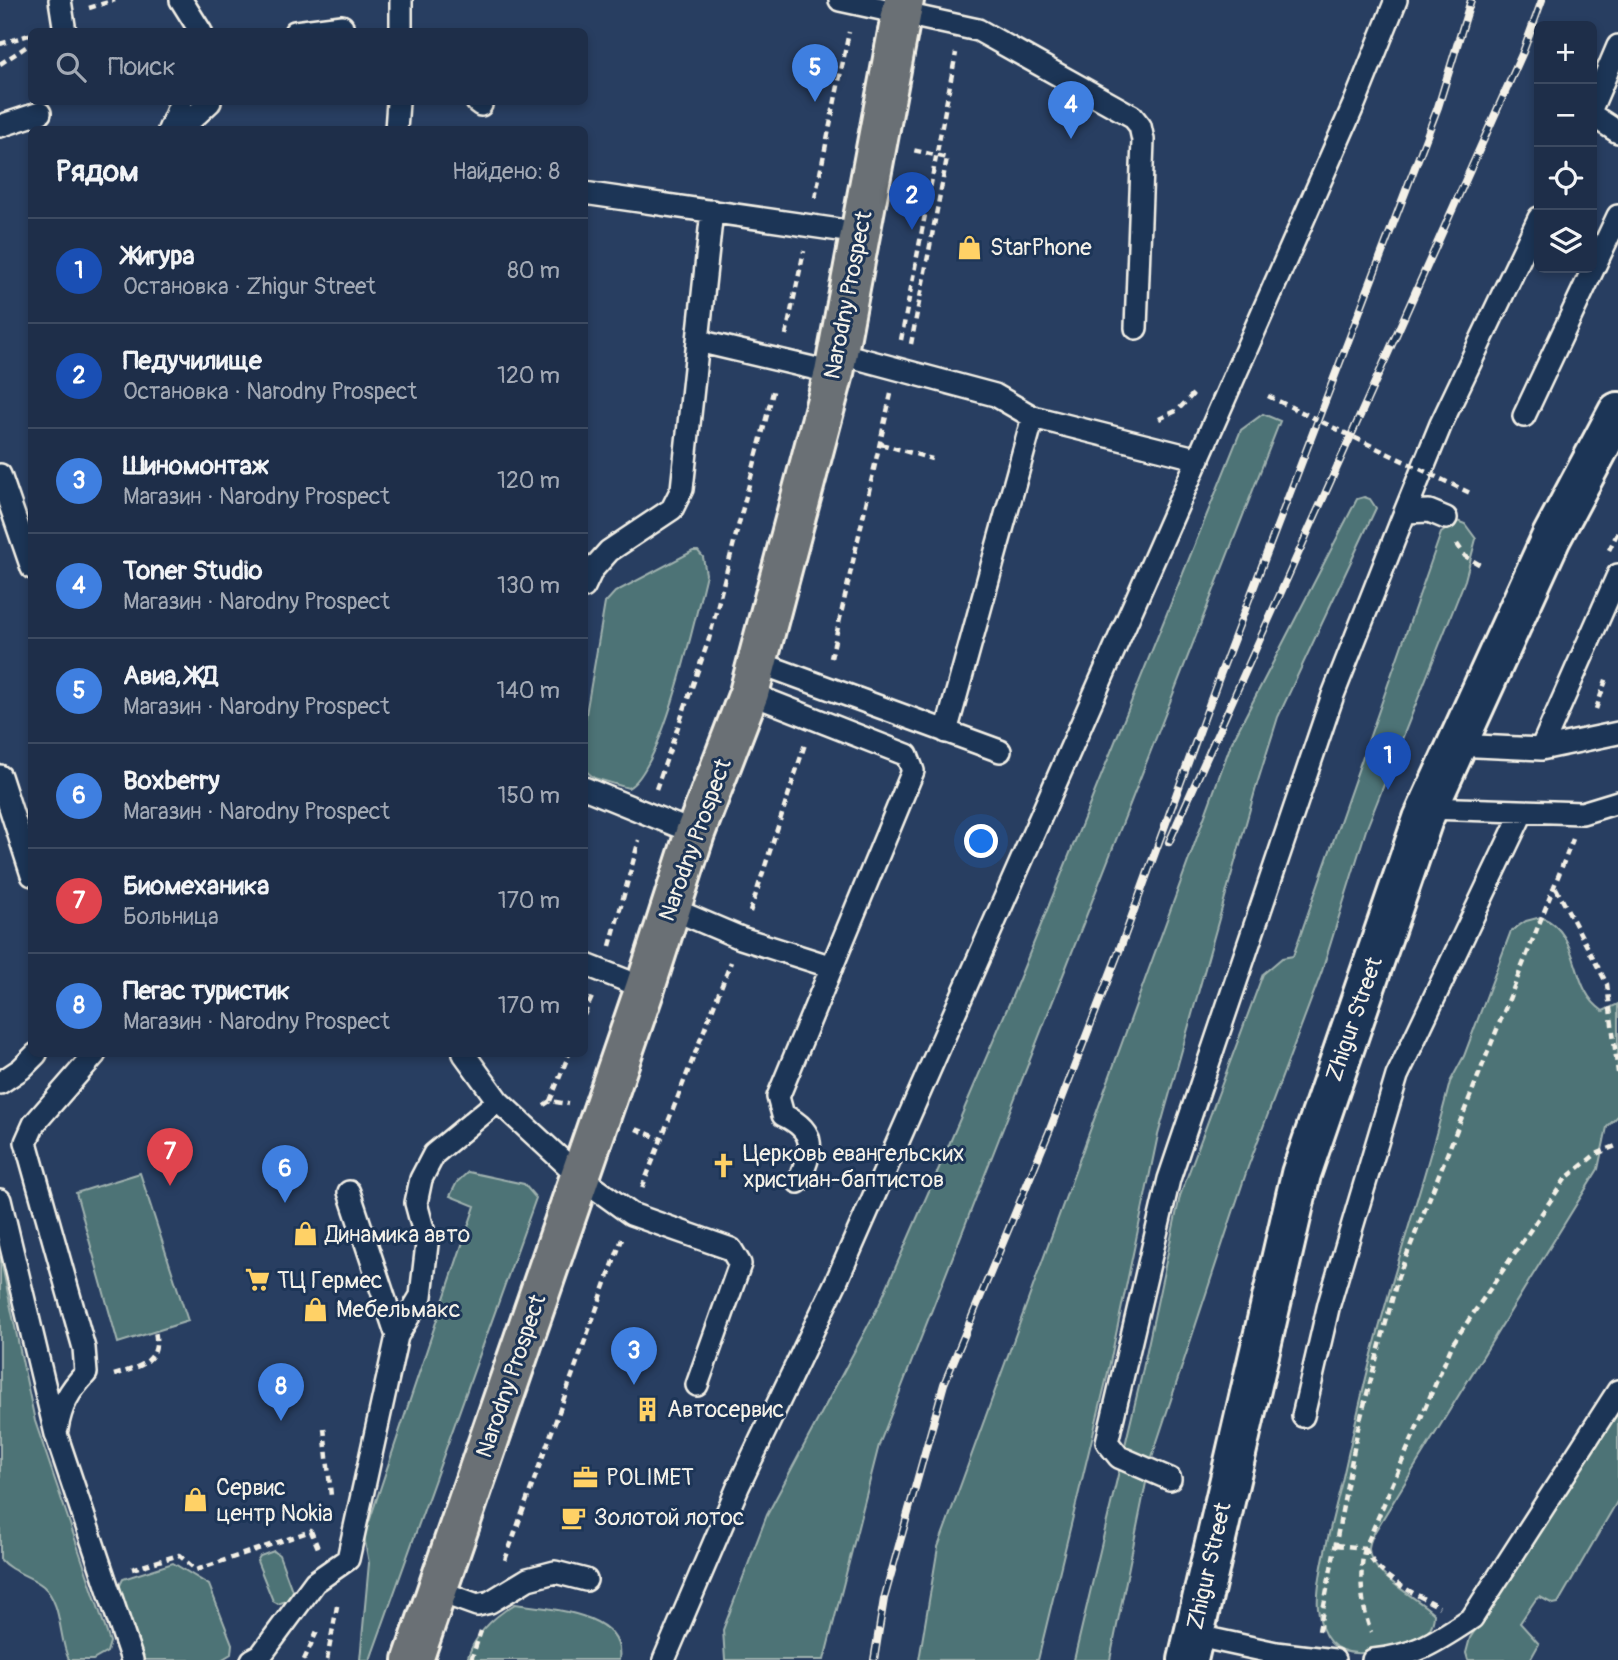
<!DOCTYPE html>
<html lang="ru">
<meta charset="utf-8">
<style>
body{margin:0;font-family:Pangolin,sans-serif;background:#2b3a53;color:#f1f3f6}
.controls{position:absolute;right:21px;top:21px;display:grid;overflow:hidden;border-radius:10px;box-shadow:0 4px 10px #0003}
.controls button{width:63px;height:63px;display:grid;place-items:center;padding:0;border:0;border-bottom:2px solid #3c4a61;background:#1e2e49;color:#f1f3f6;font:35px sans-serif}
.you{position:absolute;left:982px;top:842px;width:24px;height:24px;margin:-18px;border:5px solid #fff;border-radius:50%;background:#1a73e8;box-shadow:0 0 0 10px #1a73e833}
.badge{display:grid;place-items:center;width:46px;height:46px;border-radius:50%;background:#8bbbb9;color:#fff;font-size:23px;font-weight:700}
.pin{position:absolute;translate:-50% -58px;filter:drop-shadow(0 2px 4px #0008)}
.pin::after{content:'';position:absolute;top:37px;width:24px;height:21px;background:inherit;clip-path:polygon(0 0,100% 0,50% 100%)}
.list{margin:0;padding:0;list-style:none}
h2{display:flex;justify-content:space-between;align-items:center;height:91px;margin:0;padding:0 28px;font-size:30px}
h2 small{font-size:23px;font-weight:400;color:#a1a8b4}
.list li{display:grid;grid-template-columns:46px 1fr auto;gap:21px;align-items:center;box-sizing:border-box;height:105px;padding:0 28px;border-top:2px solid #3c4a61}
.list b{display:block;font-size:26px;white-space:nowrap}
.list p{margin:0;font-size:23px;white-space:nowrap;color:#a1a8b4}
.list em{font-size:23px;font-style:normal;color:#a1a8b4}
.icon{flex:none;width:38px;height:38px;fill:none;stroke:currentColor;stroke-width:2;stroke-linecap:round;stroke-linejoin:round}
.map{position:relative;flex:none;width:1618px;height:1660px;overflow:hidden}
.search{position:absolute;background:#1e2e49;box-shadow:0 4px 10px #0003;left:28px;top:28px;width:560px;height:77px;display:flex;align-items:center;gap:18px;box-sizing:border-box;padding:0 24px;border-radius:10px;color:#a1a8b4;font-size:26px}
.panel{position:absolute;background:#1e2e49;box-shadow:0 4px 10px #0003;left:28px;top:126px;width:560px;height:931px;border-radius:10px}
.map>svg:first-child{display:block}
.green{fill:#4d7376;stroke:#a0b2af;stroke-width:2}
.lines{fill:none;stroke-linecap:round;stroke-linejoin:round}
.lane-casing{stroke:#f4f1e8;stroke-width:26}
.secondary-casing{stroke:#f4f1e8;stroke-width:44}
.primary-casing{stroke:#f4f1e8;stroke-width:44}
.path{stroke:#f4f1e8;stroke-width:4.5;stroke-dasharray:7 5;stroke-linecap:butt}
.lane{stroke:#1d3557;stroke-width:21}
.secondary{stroke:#1d3557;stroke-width:38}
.primary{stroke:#6a7074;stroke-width:38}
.rail-casing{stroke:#f4f1e8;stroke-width:8}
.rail{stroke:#1d3557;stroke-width:5;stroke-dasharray:16;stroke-linecap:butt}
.path-bridge{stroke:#f4f1e8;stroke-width:4.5;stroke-dasharray:7 5;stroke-linecap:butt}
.labels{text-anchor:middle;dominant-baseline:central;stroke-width:6;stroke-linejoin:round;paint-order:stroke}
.poi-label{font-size:23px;fill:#f4f1e8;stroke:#1d3557;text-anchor:start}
.street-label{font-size:23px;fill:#f4f1e8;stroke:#1d3557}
</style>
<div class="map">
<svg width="1618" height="1660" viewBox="0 0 1618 1660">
<rect width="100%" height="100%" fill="#283e61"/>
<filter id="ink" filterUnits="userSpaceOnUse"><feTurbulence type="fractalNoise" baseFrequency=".0143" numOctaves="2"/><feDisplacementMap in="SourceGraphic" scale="14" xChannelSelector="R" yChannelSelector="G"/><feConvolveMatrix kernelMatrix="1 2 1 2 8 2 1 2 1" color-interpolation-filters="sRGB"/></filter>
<g filter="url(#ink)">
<path class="green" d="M 1263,414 L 1280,421 L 879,1445 L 824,1660 L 725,1660 L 723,1630 L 767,1515 L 879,1305 L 939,1168 L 1009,1004 L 1241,430 Z
M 1364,497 L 1370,499 L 1376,508 L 1278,717 L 1257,784 L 1158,1135 L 1107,1377 L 1038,1660 L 919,1660 L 938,1547 L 1231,744 L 1357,499 Z
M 1457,521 L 1465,524 L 1476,539 L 1465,580 L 1366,830 L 1322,971 L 1248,1167 L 1150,1463 L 1110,1660 L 1074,1660 L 1141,1378 L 1180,1196 L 1263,974 L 1282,958 L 1293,956 L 1441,533 Z
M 693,551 L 698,551 L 703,557 L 706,574 C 696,615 662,771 628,788 L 594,778 L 585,770 L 585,720 L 605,603 L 615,592 Z
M 1541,917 C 1583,934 1568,988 1603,1011 L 1618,1004 L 1618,1116 L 1607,1127 L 1598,1169 L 1374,1533 C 1372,1537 1369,1544 1369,1549 C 1369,1575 1419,1598 1434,1614 C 1434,1646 1387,1651 1363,1653 C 1332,1655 1321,1636 1318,1608 C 1315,1580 1336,1507 1343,1477 C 1353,1433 1363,1387 1375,1343 C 1398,1256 1428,1170 1450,1082 L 1464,1056 L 1511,931 L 1526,921 Z
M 468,1172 L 524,1184 L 536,1198 L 370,1660 L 360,1660 L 369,1563 L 364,1537 L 475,1206 L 450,1196 L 457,1182 Z
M 140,1173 L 188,1321 L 118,1343 L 76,1193 Z
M 0,1256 L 35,1421 L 110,1642 L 107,1652 L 93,1660 L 69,1660 C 58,1637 63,1604 43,1586 C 30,1575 12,1573 0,1559 Z
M 1618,1411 L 1618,1500 L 1558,1603 L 1553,1604 L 1540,1597 L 1536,1599 L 1520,1623 L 1539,1644 L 1530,1660 L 1468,1660 L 1466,1653 L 1470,1638 Z
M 274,1551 L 279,1555 L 293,1593 L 291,1599 L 278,1604 L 273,1601 L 257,1561 L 260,1556 Z
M 173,1563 L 209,1585 L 232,1644 L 231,1654 L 221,1660 L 141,1660 L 118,1589 L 123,1579 Z
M 515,1604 C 548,1609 626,1612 619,1660 L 467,1660 C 474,1635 493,1617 515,1604 Z"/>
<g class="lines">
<defs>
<path id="lane" d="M 60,0 L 65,32
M 181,0 L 201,32
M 840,0 L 978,30 L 1132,116 L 1140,126 L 1143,140 L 1136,328
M 295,32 L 342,26
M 401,32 L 401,0
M 477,102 L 481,105
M 1592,107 L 1618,46
M 1592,115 L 1618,132
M 0,126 L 40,113
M 169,130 L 181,102
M 180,130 L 210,102
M 396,130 L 398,102
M 584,193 L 860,233
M 698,341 L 834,373
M 838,353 L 995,395 L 1033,417 L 1199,459
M 1524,416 L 1618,216
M 0,475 L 32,568
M 1405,512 L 1441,424 L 1539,218
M 584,587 L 592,570 L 609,551 L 672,509 L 682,489 L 712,211
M 757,662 L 1000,751
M 749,693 L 907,755 L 913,771 L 778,1097 L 783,1115 C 819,1132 812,1151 798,1182
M 946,732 L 1033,417
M 1456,745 L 1541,749 L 1618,733
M 1541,749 L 1618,575
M 0,776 L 32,875
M 584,788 L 695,833
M 1428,808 L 1582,813 L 1618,802
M 670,908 L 741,938 L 832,967
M 584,964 L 645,988
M 464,1054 L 498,1101 L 580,1177 L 631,1214 L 731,1249 L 740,1264 L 697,1385
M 0,1083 L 21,1069 L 36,1054
M 349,1192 L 397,1336
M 0,1200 L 56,1434 L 132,1660
M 1303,1416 L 1329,1304 L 1397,1076 L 1522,813
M 57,1429 C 61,1405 69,1391 86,1373 L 84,1348 L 26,1142 L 34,1124 L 95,1054
M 1170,1479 L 1119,1457 L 1107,1442 L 1169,1179 L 1333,695 L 1405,512 L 1429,511 L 1446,518
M 438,1591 L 477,1605 L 490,1602 L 528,1579 L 555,1572 L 586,1580
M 1193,1635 L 1276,1653 L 1334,1660
M 252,1660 L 261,1655 L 315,1582 L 348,1559 L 397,1336 L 421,1296 L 427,1244 L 416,1203 L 421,1179 L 434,1154 L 498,1101
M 664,1660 L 738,1487 L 837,1280 L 1355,102 L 1396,0
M 1373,1660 C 1416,1656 1437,1641 1472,1618 L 1618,1391"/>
<path id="secondary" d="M 1188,1660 L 1301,1174 L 1423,819 L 1551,538 L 1618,412"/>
<path id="primary" d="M 413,1660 L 645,988 L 695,833 L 749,693 L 834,373 L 904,0"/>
</defs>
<use href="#lane" class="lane-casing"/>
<use href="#secondary" class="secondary-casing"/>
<use href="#primary" class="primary-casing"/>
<path class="path" d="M 89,8 L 115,0
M 0,44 L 32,34
M 0,64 L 32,43
M 815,198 L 849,32
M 786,335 L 804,251
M 901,340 L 956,53
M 911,344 L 947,158 L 913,150
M 1159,419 L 1178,410 L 1194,393
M 881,444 L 932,459
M 1457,544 L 1465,556 L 1482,566
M 1609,550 L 1618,532
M 831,658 L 891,394
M 1596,709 L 1607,677
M 656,789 L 709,639 L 774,388
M 1556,888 L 1607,984 L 1618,1073
M 750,912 L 805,744
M 610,946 L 639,840
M 584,1015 L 592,997
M 550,1101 L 569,1054
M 544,1105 L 550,1101 L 568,1104
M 636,1129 L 661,1139
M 642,1188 L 731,962
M 114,1375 C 139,1367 162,1362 155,1331
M 324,1428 L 331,1496
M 1336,1545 L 1365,1548 L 1453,1343 L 1566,1178 L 1596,1154 L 1618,1145
M 1365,1548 C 1378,1578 1411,1591 1439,1607
M 1365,1548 C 1358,1573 1362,1609 1371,1632
M 505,1560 L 622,1239
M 132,1569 L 179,1555 L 196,1570 L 311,1531 L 318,1548
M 1319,1631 L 1358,1428 L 1398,1277 L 1573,839
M 304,1660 L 317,1631
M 327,1660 L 338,1601
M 471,1660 L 481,1631"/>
<use href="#lane" class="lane"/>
<use href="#secondary" class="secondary"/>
<use href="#primary" class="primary"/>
<defs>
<path id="rail" d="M 1169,842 L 1523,52 L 1542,0
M 874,1660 L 884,1599 L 944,1384 L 1049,1132 L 1118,954 L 1220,675 L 1438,107 L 1471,0"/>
</defs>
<use href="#rail" class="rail-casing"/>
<use href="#rail" class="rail"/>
<path class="path-bridge" d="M 1268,396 L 1472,494"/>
</g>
</g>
<defs>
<symbol id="shop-bare" viewBox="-9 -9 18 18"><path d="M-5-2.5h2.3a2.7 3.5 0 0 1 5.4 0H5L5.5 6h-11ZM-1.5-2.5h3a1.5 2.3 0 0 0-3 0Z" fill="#ffd166" stroke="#1d3557" stroke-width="2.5" paint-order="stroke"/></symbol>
<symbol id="church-bare" viewBox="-9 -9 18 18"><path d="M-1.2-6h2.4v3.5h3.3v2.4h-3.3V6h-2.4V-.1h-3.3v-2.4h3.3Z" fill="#ffd166" stroke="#1d3557" stroke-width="2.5" paint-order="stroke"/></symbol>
<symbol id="supermarket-bare" viewBox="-9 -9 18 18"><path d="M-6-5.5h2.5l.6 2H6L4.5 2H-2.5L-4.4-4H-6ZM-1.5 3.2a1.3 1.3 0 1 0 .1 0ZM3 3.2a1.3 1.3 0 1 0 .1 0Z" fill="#ffd166" stroke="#1d3557" stroke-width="2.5" paint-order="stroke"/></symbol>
<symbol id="building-bare" viewBox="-9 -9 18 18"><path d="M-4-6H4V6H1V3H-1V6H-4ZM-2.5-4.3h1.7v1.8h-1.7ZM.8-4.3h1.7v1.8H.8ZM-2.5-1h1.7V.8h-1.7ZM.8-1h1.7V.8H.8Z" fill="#ffd166" stroke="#1d3557" stroke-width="2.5" paint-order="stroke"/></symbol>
<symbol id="office-bare" viewBox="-9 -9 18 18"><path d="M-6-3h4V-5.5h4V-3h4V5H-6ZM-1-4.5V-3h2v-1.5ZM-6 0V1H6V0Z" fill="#ffd166" stroke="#1d3557" stroke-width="2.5" paint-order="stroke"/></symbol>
<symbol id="cafe-bare" viewBox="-9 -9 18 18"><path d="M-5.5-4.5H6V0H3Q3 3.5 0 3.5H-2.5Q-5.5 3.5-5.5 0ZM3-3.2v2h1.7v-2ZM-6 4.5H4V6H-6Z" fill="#ffd166" stroke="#1d3557" stroke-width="2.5" paint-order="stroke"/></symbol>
</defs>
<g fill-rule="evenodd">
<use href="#shop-bare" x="952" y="230" width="35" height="35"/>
<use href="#church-bare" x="706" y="1148" width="35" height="35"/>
<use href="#shop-bare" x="288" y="1216" width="35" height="35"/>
<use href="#supermarket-bare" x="240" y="1262" width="35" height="35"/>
<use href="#shop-bare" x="298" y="1292" width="35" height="35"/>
<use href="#building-bare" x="630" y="1392" width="35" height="35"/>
<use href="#office-bare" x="568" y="1460" width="35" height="35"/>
<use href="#shop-bare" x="178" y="1482" width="35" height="35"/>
<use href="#cafe-bare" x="556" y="1500" width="35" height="35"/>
</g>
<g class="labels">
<g class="poi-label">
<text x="990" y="247">StarPhone</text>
<text x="743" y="1153">Церковь евангельских<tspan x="743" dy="26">христиан-баптистов</tspan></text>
<text x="325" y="1234">Динамика авто</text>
<text x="277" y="1280">ТЦ Гермес</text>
<text x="336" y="1309">Мебельмакс</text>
<text x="667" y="1409">Автосервис</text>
<text x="606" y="1477">POLIMET</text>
<text x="216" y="1487">Сервис<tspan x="216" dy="26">центр Nokia</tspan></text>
<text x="594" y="1517">Золотой лотос</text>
</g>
<g class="street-label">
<text transform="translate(848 295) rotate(-79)">Narodny Prospect</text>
<text transform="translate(695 840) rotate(-70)">Narodny Prospect</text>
<text transform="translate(1354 1019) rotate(-71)">Zhigur Street</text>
<text transform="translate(511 1376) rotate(-71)">Narodny Prospect</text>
<text transform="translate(1209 1566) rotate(-77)">Zhigur Street</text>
</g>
</g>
</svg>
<div class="controls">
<button>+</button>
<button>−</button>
<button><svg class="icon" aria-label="locate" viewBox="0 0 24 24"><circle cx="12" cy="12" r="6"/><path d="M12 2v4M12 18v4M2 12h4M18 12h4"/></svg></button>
<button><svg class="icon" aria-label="layers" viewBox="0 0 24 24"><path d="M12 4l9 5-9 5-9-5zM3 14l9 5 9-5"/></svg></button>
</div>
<div class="you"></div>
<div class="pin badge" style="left:1388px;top:790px;background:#1a4fb4">1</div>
<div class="pin badge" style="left:912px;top:230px;background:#1a4fb4">2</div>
<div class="pin badge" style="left:634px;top:1385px;background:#3f7fe0">3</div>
<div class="pin badge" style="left:1071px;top:139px;background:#3f7fe0">4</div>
<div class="pin badge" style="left:815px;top:102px;background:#3f7fe0">5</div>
<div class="pin badge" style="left:285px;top:1203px;background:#3f7fe0">6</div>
<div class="pin badge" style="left:170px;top:1186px;background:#e0444e">7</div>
<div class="pin badge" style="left:281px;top:1421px;background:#3f7fe0">8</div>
<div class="search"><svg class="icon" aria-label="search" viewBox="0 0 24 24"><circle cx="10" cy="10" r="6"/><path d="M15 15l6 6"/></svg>Поиск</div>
<section class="panel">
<h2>Рядом<small>Найдено: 8</small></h2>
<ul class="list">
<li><span class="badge" style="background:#1a4fb4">1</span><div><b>Жигура</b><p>Остановка · Zhigur Street</p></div><em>80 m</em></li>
<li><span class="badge" style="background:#1a4fb4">2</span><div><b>Педучилище</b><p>Остановка · Narodny Prospect</p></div><em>120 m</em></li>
<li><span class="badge" style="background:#3f7fe0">3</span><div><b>Шиномонтаж</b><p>Магазин · Narodny Prospect</p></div><em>120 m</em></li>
<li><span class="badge" style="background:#3f7fe0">4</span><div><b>Toner Studio</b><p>Магазин · Narodny Prospect</p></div><em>130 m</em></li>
<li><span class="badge" style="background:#3f7fe0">5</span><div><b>Авиа, ЖД</b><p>Магазин · Narodny Prospect</p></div><em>140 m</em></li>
<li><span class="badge" style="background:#3f7fe0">6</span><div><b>Boxberry</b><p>Магазин · Narodny Prospect</p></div><em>150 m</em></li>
<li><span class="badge" style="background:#e0444e">7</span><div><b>Биомеханика</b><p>Больница</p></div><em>170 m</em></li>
<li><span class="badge" style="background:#3f7fe0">8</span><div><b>Пегас туристик</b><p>Магазин · Narodny Prospect</p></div><em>170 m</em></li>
</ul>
</section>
</div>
